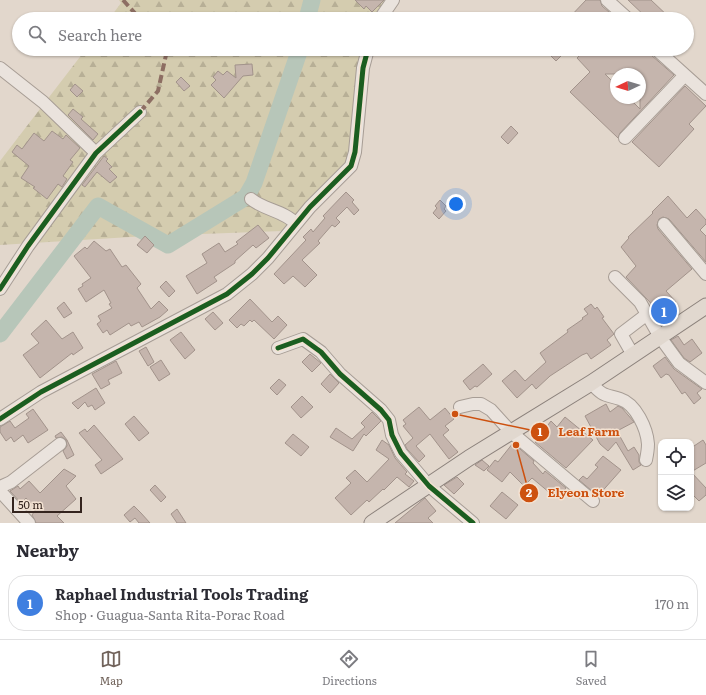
<!DOCTYPE html>
<meta charset="utf-8">
<style>
body{margin:0;font-family:Literata,serif;background:#f7f7f7;color:#2b2b33}
.controls{position:absolute;right:12px;bottom:12px;display:grid;overflow:hidden;border-radius:8px;box-shadow:0 1px 3px #0004}
.controls button{width:36px;height:36px;display:grid;place-items:center;padding:0;border:0;border-bottom:1px solid #e1e1e2;background:#fff;color:#2b2b33;font:20px sans-serif}
.compass{position:absolute;left:610px;top:68px;width:36px;height:36px;border-radius:50%;background:#fff;box-shadow:0 1px 3px #0004;rotate:266deg}
.scale{position:absolute;left:12px;bottom:10px;width:70px;box-sizing:border-box;padding-left:4px;border:2px solid #34241e;border-top:0;font-size:11px;line-height:14px;white-space:nowrap;color:#34241e;-webkit-text-stroke:3px #f3e2d2;paint-order:stroke}
.you{position:absolute;left:456px;top:204px;width:14px;height:14px;margin:-10px;border:3px solid #fff;border-radius:50%;background:#1a73e8;box-shadow:0 0 0 6px #1a73e833}
.badge{display:grid;place-items:center;width:26px;height:26px;border-radius:50%;background:#71635b;color:#fff;font-size:13px;font-weight:700}
.pin{position:absolute;translate:-50% -50%;border:2px solid #fff;box-shadow:0 1px 4px #0006}
.list{margin:0;padding:0;list-style:none}
h2{display:flex;justify-content:space-between;align-items:center;height:52px;margin:0;padding:0 16px;font-size:17px}
h2 small{font-size:13px;font-weight:400;color:#7c7c81}
.list li{display:grid;grid-template-columns:26px 1fr auto;gap:12px;align-items:center;box-sizing:border-box;height:56px;margin:0 8px 8px;padding:0 8px;border:1px solid #e1e1e2;border-radius:16px}
.list b{display:block;font-size:15px;white-space:nowrap}
.list p{margin:0;font-size:13px;white-space:nowrap;color:#7c7c81}
.list em{font-size:13px;font-style:normal;color:#7c7c81}
.icon{flex:none;width:22px;height:22px;fill:none;stroke:currentColor;stroke-width:2;stroke-linecap:round;stroke-linejoin:round}
.map{position:relative;flex:none;width:706px;height:523px;overflow:hidden}
.search{position:absolute;background:#fff;box-shadow:0 1px 3px #0004;left:12px;right:12px;top:12px;height:44px;display:flex;align-items:center;gap:10px;box-sizing:border-box;padding:0 14px;border-radius:22px;color:#7c7c81;font-size:15px}
.sheet{height:116px;background:#fff}
nav{display:flex;justify-content:space-around;align-items:center;box-sizing:border-box;height:56px;border-top:1px solid #e1e1e2;background:#fff;font-size:11px;color:#7c7c81}
nav a{display:grid;justify-items:center;gap:2px}
nav .on{color:#71635b}
.map>svg:first-child{display:block}
.forest{fill:url(#forest-firs)}
.lines{fill:none;stroke-linecap:round;stroke-linejoin:round}
.river{stroke:#b7c6b9;stroke-width:17}
.building{fill:#c5b5ad;stroke:#a2938b;fill-rule:evenodd}
.minor-casing{stroke:#a79d95;stroke-width:14}
.major-casing{stroke:#8c827c;stroke-width:17}
.minor{stroke:#eae3dd;stroke-width:12}
.major{stroke:#e1d8cf;stroke-width:15}
.quiet{stroke:#8d6e63;stroke-width:4;stroke-dasharray:8 4;stroke-linecap:butt}
.cycleway-casing{stroke:#f3e2d2;stroke-width:8}
.cycleway{stroke:#1b5e20;stroke-width:5}
.leader{fill:none;stroke:#cd510f;stroke-width:1.5}
.callout-dot{fill:#cd510f;stroke:#f3e2d2;stroke-width:1.5}
.mark-label{font-size:12px;text-anchor:middle;font-weight:bold;fill:#fff}
.callout-label{font-size:12px;text-anchor:middle;font-weight:bold;fill:#cd510f;stroke:#f3e2d2;stroke-width:3;stroke-linejoin:round;paint-order:stroke}
</style>
<div class="map">
<svg width="706" height="523" viewBox="0 0 706 523">
<defs>
<pattern id="forest-firs" width="22" height="20" patternUnits="userSpaceOnUse"><rect width="22" height="20" fill="#d4ccaf"/><path d="M5 1l3.5 6h-7zM16 11l3.5 6h-7z" fill="#b7af96"/></pattern>
</defs>
<rect width="100%" height="100%" fill="#e2d7cc"/>
<path class="forest" d="M 119,0 L 390,0 L 377,19 L 109,19 L 121,3 Z
M 86,49 L 366,49 L 349,163 L 283,231 L 147,236 L 0,245 L 0,161 Z"/>
<g class="lines">
<path class="river" d="M 307,19 L 312,0
M 0,334 L 98,206 L 168,245 L 246,197 L 254,183 L 300,49"/>
</g>
<path class="building" d="M 355,0 L 384,0 L 372,12 L 366,6 L 364,9 Z
M 586,0 L 600,0 L 602,6 L 617,19 L 568,19 Z
M 628,0 L 651,0 L 671,19 L 648,19 Z
M 555,49 L 562,55 L 556,61 L 549,54 Z
M 586,49 L 649,49 L 651,55 L 674,75 L 620,133 L 618,138 L 570,92 L 590,72 L 577,58 ZM 605,74 L 640,74 L 640,109 L 629,98 L 616,98 L 616,85 Z
M 252,64 L 253,75 L 243,76 L 224,98 L 211,85 L 216,80 L 213,77 L 218,71 L 223,75 L 227,71 L 236,78 L 235,65 Z
M 181,77 L 190,86 L 184,91 L 176,82 Z
M 75,84 L 83,91 L 77,97 L 70,90 Z
M 685,86 L 706,106 L 689,124 L 694,129 L 659,167 L 632,142 Z
M 73,109 L 83,117 L 81,119 L 98,134 L 93,140 L 68,115 Z
M 511,126 L 518,133 L 508,144 L 501,137 Z
M 52,131 L 63,139 L 66,135 L 80,148 L 70,160 L 73,162 L 63,176 L 67,179 L 62,187 L 58,184 L 47,199 L 33,188 L 35,187 L 21,178 L 29,166 L 12,152 L 17,145 L 22,149 L 34,133 L 44,141 Z
M 104,156 L 108,159 L 106,161 L 112,167 L 109,169 L 117,177 L 110,183 L 97,172 L 85,187 L 82,185 Z
M 346,192 L 354,200 L 352,202 L 359,210 L 354,215 L 347,207 L 336,218 L 340,222 L 335,227 L 332,225 L 318,241 L 320,243 L 302,260 L 317,275 L 305,287 L 293,276 L 284,284 L 274,274 L 306,240 L 303,237 L 311,229 L 313,232 L 325,218 L 323,216 Z
M 668,196 L 687,218 L 696,209 L 706,220 L 706,224 L 700,230 L 706,236 L 706,262 L 669,219 L 663,217 L 659,219 L 657,225 L 658,229 L 692,269 L 666,291 L 676,302 L 663,316 L 626,277 L 636,266 L 621,247 L 629,238 L 628,237 L 653,213 L 652,212 Z
M 440,200 L 446,206 L 444,209 L 446,211 L 439,219 L 433,213 L 437,208 L 435,206 Z
M 258,225 L 269,238 L 256,248 L 253,245 L 235,261 L 235,263 L 214,277 L 217,281 L 197,294 L 186,276 L 207,263 L 202,254 L 219,243 L 225,252 L 238,244 L 236,242 Z
M 145,236 L 154,245 L 147,253 L 137,245 Z
M 94,241 L 106,251 L 110,249 L 122,267 L 126,265 L 141,284 L 137,288 L 151,309 L 159,301 L 168,310 L 160,317 L 142,327 L 139,322 L 131,326 L 129,323 L 110,335 L 107,330 L 103,333 L 97,324 L 101,321 L 98,316 L 112,308 L 109,304 L 111,303 L 104,290 L 86,302 L 78,289 L 83,286 L 82,284 L 91,278 L 74,256 L 85,247 L 87,249 Z
M 166,281 L 175,291 L 169,297 L 160,287 Z
M 250,299 L 272,322 L 278,316 L 287,325 L 274,339 L 254,320 L 252,322 L 250,320 L 244,326 L 241,324 L 237,328 L 229,320 Z
M 64,302 L 72,313 L 64,318 L 57,308 Z
M 591,304 L 595,309 L 597,307 L 604,317 L 602,318 L 614,334 L 607,340 L 611,345 L 591,359 L 587,353 L 582,355 L 550,376 L 536,389 L 532,384 L 517,398 L 502,381 L 515,370 L 525,381 L 546,362 L 540,353 L 568,332 L 567,330 L 583,319 L 582,318 L 588,314 L 584,309 Z
M 213,312 L 223,323 L 215,330 L 205,319 Z
M 46,320 L 62,339 L 73,332 L 83,348 L 73,355 L 72,353 L 40,378 L 23,355 L 39,343 L 31,334 Z
M 181,332 L 195,350 L 185,359 L 170,340 Z
M 678,336 L 684,345 L 692,339 L 702,353 L 690,362 L 684,358 L 671,340 Z
M 146,347 L 154,362 L 148,366 L 139,351 Z
M 310,354 L 321,363 L 312,372 L 302,362 Z
M 665,357 L 674,369 L 702,389 L 697,393 L 701,398 L 694,404 L 685,392 L 682,394 L 669,375 L 666,374 L 661,378 L 653,366 Z
M 161,360 L 170,374 L 159,381 L 150,367 Z
M 116,361 L 122,373 L 108,380 L 110,384 L 101,389 L 92,374 Z
M 483,364 L 492,374 L 477,387 L 475,386 L 470,390 L 463,381 Z
M 330,374 L 339,383 L 330,393 L 321,384 Z
M 279,379 L 286,385 L 277,395 L 270,388 Z
M 96,388 L 105,403 L 95,410 L 92,405 L 88,407 L 85,402 L 78,409 L 72,403 Z
M 302,396 L 313,407 L 301,418 L 291,407 Z
M 606,404 L 610,412 L 618,406 L 622,408 L 634,422 L 617,431 L 628,451 L 634,447 L 639,455 L 639,462 L 641,465 L 633,470 L 616,442 L 608,451 L 600,444 L 585,416 Z
M 419,407 L 430,420 L 445,408 L 454,419 L 445,426 L 449,430 L 443,435 L 458,452 L 449,459 L 430,434 L 416,446 L 425,456 L 419,462 L 407,449 L 405,445 L 413,438 L 403,426 L 406,424 L 403,420 Z
M 33,409 L 48,430 L 28,443 L 23,435 L 14,442 L 11,437 L 6,441 L 0,432 L 0,427 L 10,421 L 15,428 L 29,418 L 26,414 Z
M 372,412 L 381,421 L 366,436 L 364,434 L 353,451 L 330,437 L 336,428 L 352,439 L 365,427 L 361,423 Z
M 134,416 L 149,433 L 139,441 L 125,424 Z
M 565,417 L 593,440 L 566,468 L 535,442 L 551,421 L 557,427 Z
M 94,425 L 123,459 L 101,474 L 95,465 L 102,460 L 79,433 L 85,429 L 87,432 Z
M 61,432 L 67,440 L 74,455 L 67,459 L 63,451 L 67,446 L 66,440 L 62,437 L 56,438 L 55,436 Z
M 293,434 L 309,447 L 301,456 L 285,443 Z
M 382,440 L 389,445 L 395,458 L 407,472 L 405,474 L 414,481 L 409,487 L 397,477 L 384,490 L 383,489 L 369,502 L 367,500 L 351,515 L 335,498 L 351,483 L 346,478 L 355,470 L 367,482 L 389,459 L 376,450 Z
M 703,440 L 706,445 L 706,463 L 691,472 L 706,488 L 706,495 L 699,501 L 691,493 L 691,448 Z
M 513,443 L 534,461 L 533,463 L 543,474 L 545,471 L 566,488 L 559,497 L 551,491 L 550,493 L 532,478 L 524,486 L 510,472 L 502,482 L 487,470 L 495,460 L 498,462 Z
M 603,456 L 621,470 L 598,496 L 579,480 L 583,476 L 587,479 L 598,467 L 595,465 Z
M 482,460 L 489,466 L 484,471 L 475,465 Z
M 64,469 L 76,476 L 66,486 L 76,499 L 57,516 L 64,523 L 36,523 L 32,515 L 36,509 L 26,498 L 21,503 L 10,491 L 18,486 L 20,489 L 29,481 L 40,493 Z
M 457,477 L 464,484 L 454,494 L 444,485 Z
M 155,485 L 166,497 L 161,502 L 150,490 Z
M 502,492 L 518,505 L 506,519 L 490,506 Z
M 425,498 L 436,511 L 428,518 L 433,523 L 395,523 Z
M 134,506 L 141,513 L 150,523 L 139,523 L 135,518 L 130,522 L 124,515 Z
M 177,509 L 186,523 L 177,523 L 171,514 Z"/>
<g class="lines">
<defs>
<path id="minor" d="M 607,0 L 628,19
M 380,19 L 393,0
M 656,49 L 706,94
M 0,68 L 43,102 L 96,153
M 625,138 L 685,75
M 251,199 C 264,210 285,211 296,224
M 664,224 L 706,274
M 615,277 L 640,302 L 660,337 L 679,363 L 706,383
M 0,289 L 28,246 L 96,153 L 140,112
M 278,348 L 303,339 L 321,352 L 340,374 L 381,410 L 389,420 L 392,435 L 401,453 L 429,486 L 473,523
M 633,355 L 621,334 L 646,315
M 591,383 C 604,397 604,394 620,399 C 636,404 647,429 648,444 C 648,449 647,455 646,460
M 460,407 L 473,404 L 481,404 L 491,410 L 511,432 L 593,501
M 0,419 L 41,392 L 227,294 L 252,274 L 268,258 L 310,207 L 351,166 L 355,152 L 363,68 L 368,49
M 0,487 L 11,482 L 60,444
M 0,491 L 29,523"/>
<path id="major" d="M 372,523 L 469,458 L 591,383 L 706,306"/>
</defs>
<use href="#minor" class="minor-casing"/>
<use href="#major" class="major-casing"/>
<use href="#minor" class="minor"/>
<use href="#major" class="major"/>
<path class="quiet" d="M 123,0 L 140,19
M 140,112 L 158,91 L 166,55 L 165,49"/>
<defs>
<path id="cycleway" d="M 0,289 L 28,246 L 96,153 L 140,112
M 278,348 L 303,339 L 321,352 L 340,374 L 381,410 L 389,420 L 392,435 L 401,453 L 429,486 L 473,523
M 0,419 L 41,392 L 227,294 L 252,274 L 268,258 L 310,207 L 351,166 L 355,152 L 363,68 L 368,49"/>
</defs>
<use href="#cycleway" class="cycleway-casing"/>
<use href="#cycleway" class="cycleway"/>
</g>
<path class="leader" d="M455 414L540 432M516 445L529 493"/>
<g class="callout-dot">
<circle cx="455" cy="414" r="4"/>
<circle cx="516" cy="445" r="4"/>
<circle cx="540" cy="432" r="10"/>
<circle cx="529" cy="493" r="10"/>
</g>
<g class="mark-label">
<text x="540" y="436">1</text>
<text x="529" y="497">2</text>
</g>
<g class="callout-label">
<text x="589" y="436">Leaf Farm</text>
<text x="586" y="497">Elyeon Store</text>
</g>
</svg>
<div class="controls">
<button><svg class="icon" aria-label="locate" viewBox="0 0 24 24"><circle cx="12" cy="12" r="6"/><path d="M12 2v4M12 18v4M2 12h4M18 12h4"/></svg></button>
<button><svg class="icon" aria-label="layers" viewBox="0 0 24 24"><path d="M12 4l9 5-9 5-9-5zM3 14l9 5 9-5"/></svg></button>
</div>
<svg class="compass" viewBox="-18 -18 36 36"><path d="M0-13l5 13h-10z" fill="#e53935"/><path d="M0 13l5-13h-10z" fill="#7c7c81"/></svg>
<div class="scale">50 m</div>
<div class="you"></div>
<div class="pin badge" style="left:664px;top:311px;background:#3f7fe0">1</div>
<div class="search"><svg class="icon" aria-label="search" viewBox="0 0 24 24"><circle cx="10" cy="10" r="6"/><path d="M15 15l6 6"/></svg>Search here</div>
</div>
<section class="sheet">
<h2>Nearby<small></small></h2>
<ul class="list">
<li><span class="badge" style="background:#3f7fe0">1</span><div><b>Raphael Industrial Tools Trading</b><p>Shop · Guagua-Santa Rita-Porac Road</p></div><em>170 m</em></li>
</ul>
</section>
<nav>
<a class="on"><svg class="icon" aria-label="map" viewBox="0 0 24 24"><path d="M3 6l6-2 6 2 6-2v14l-6 2-6-2-6 2zM9 4v14M15 6v14"/></svg>Map</a>
<a><svg class="icon" aria-label="directions" viewBox="0 0 24 24"><path d="M12 3l9 9-9 9-9-9zM9 14v-3h6M13 9l2 2-2 2"/></svg>Directions</a>
<a><svg class="icon" aria-label="saved" viewBox="0 0 24 24"><path d="M7 4h10v16l-5-4-5 4z"/></svg>Saved</a>
</nav>
